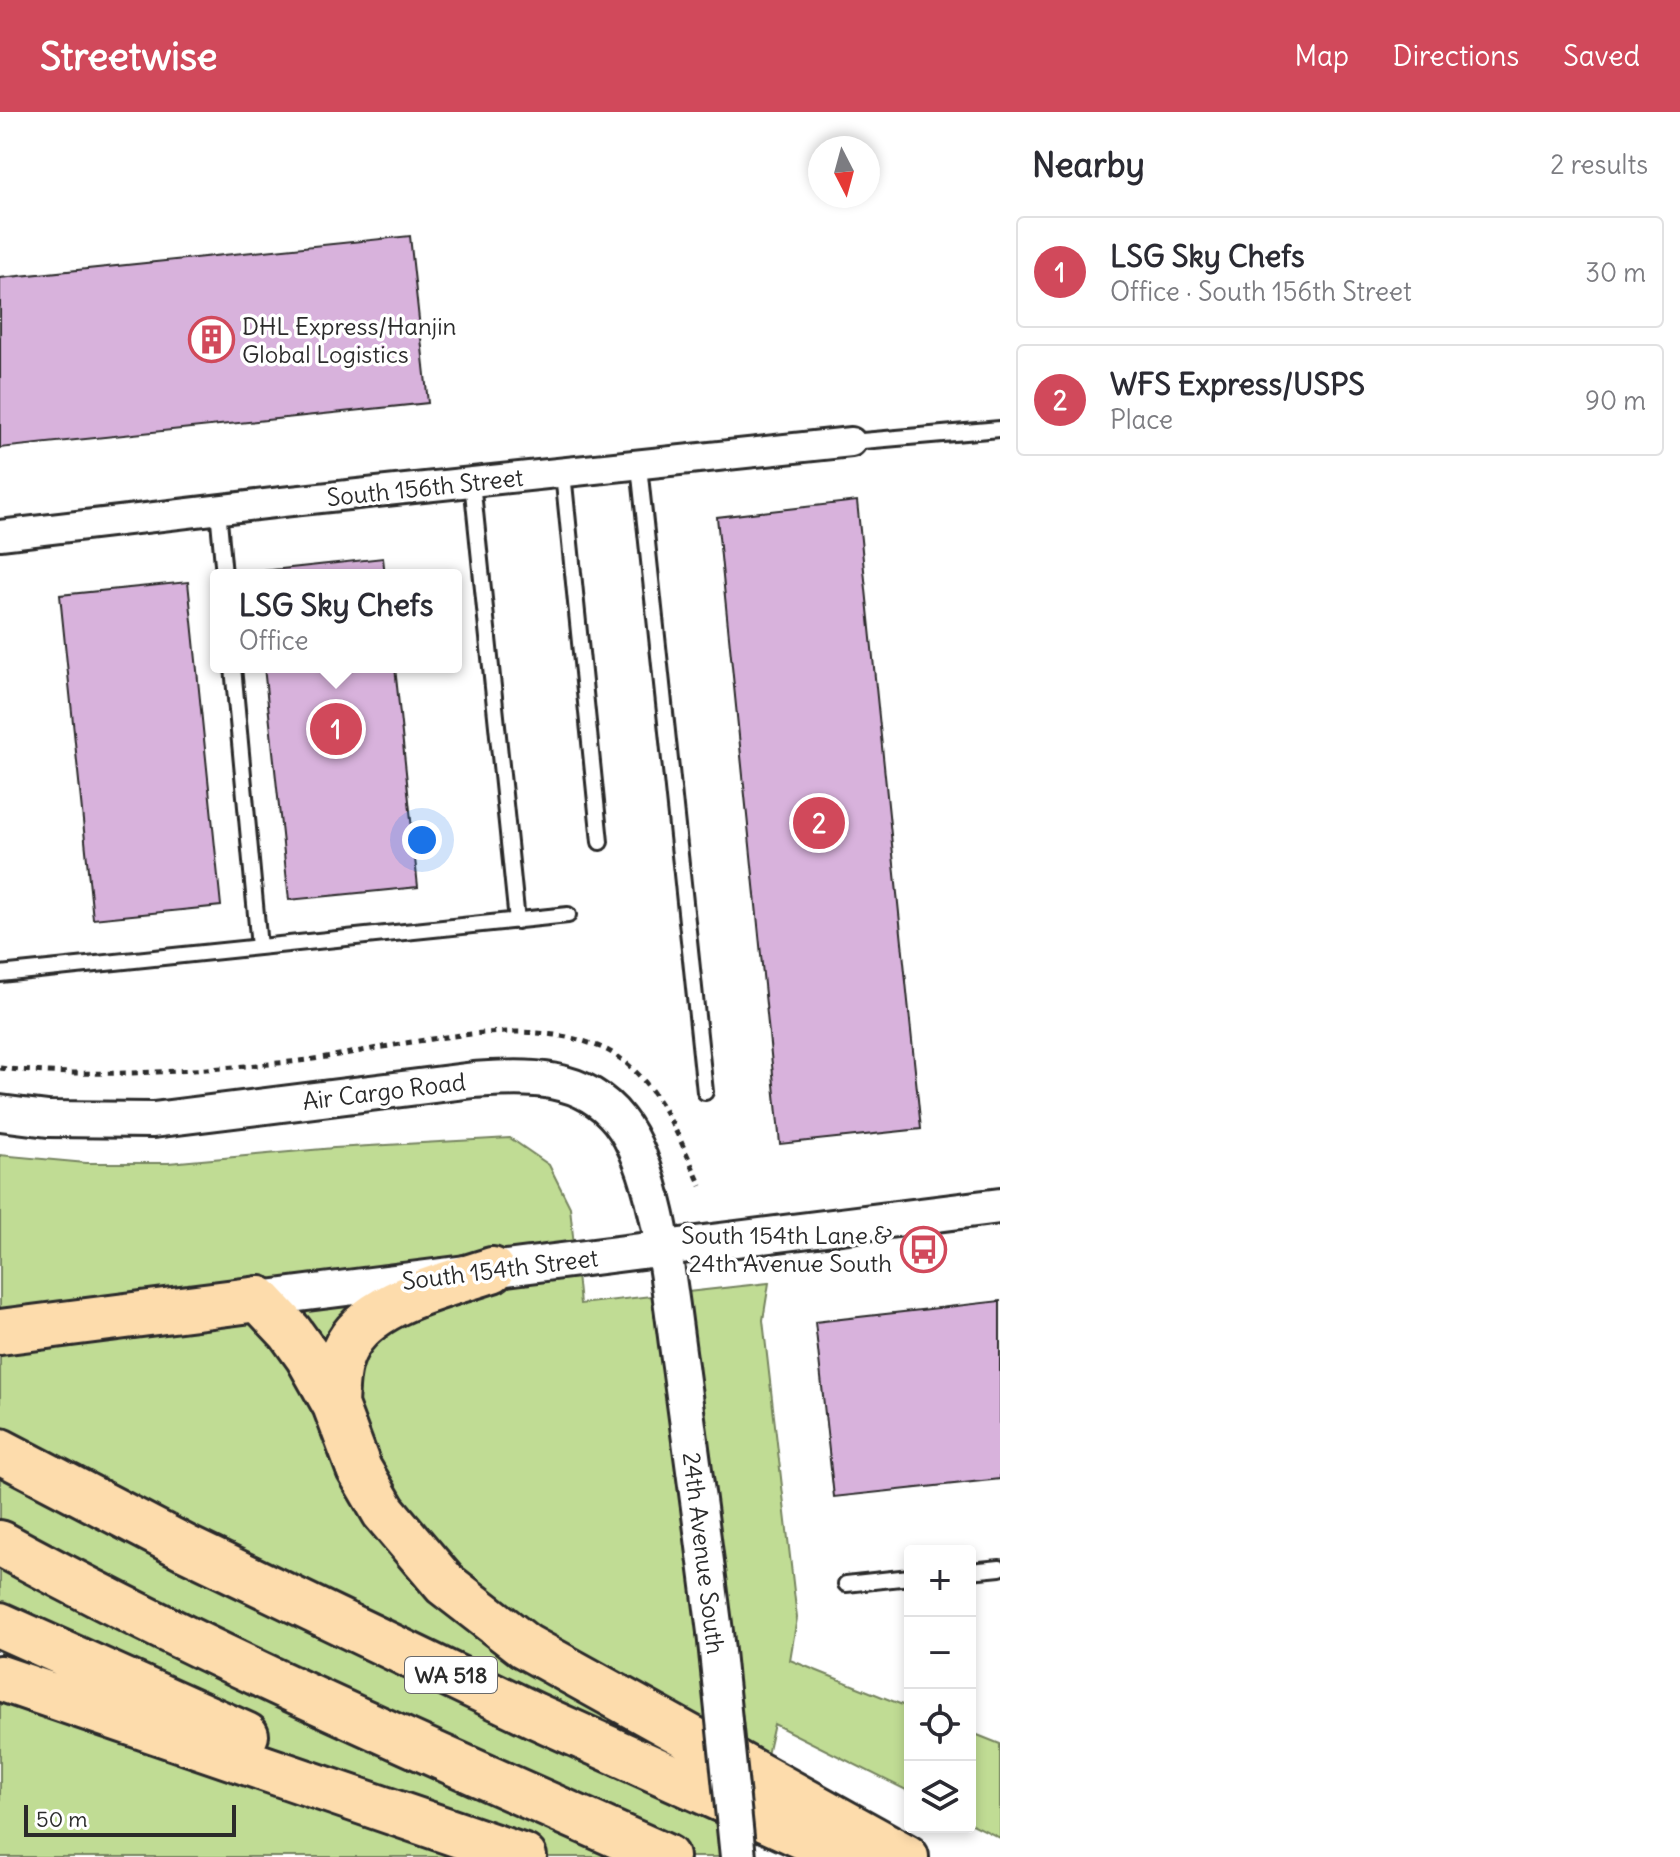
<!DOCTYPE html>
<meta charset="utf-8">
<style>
body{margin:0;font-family:Delius,sans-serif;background:#f2f2f3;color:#2b2b33}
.controls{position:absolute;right:24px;bottom:24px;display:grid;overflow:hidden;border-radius:8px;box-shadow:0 4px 12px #0003}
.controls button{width:72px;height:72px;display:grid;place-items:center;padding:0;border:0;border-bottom:2px solid #e1e1e2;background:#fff;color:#2b2b33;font:40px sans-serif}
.compass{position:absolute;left:808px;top:24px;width:72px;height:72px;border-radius:50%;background:#fff;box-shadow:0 4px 12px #0003;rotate:174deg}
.scale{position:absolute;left:24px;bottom:20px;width:212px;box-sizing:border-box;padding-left:8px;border:4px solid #2b2b2b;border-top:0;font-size:22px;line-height:28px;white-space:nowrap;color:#2b2b2b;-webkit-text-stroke:6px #fff;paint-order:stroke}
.you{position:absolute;left:422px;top:728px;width:28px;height:28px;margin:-20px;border:6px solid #fff;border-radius:50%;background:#1a73e8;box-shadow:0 0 0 12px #1a73e833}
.badge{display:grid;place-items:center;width:52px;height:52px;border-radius:50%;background:#d1495b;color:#fff;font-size:26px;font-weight:700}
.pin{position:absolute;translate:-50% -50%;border:4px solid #fff;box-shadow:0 2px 8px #0006}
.popup{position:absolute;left:210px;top:457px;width:252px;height:104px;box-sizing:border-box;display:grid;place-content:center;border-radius:8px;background:#fff;filter:drop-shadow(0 2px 6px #0005);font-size:26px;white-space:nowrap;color:#7c7c81}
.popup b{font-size:30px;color:#2b2b33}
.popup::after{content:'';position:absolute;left:50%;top:100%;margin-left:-16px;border:16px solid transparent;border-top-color:#fff}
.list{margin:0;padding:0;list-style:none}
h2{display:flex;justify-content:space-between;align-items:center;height:104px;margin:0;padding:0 32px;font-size:34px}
h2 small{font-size:26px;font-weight:400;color:#7c7c81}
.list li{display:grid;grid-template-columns:52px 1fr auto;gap:24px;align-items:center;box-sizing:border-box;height:112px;margin:0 16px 16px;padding:0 16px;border:2px solid #e1e1e2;border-radius:8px}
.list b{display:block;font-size:30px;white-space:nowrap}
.list p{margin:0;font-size:26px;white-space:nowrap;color:#7c7c81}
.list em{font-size:26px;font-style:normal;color:#7c7c81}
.icon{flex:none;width:44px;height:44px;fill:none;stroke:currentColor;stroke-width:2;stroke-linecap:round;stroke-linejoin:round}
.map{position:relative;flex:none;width:1000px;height:1745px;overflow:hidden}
header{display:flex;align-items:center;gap:48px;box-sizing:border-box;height:112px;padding:0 40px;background:#d1495b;color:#fff}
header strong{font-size:38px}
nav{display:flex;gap:44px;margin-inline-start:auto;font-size:28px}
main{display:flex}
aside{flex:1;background:#fff}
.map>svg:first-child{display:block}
.green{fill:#c0dc94;stroke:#768460;stroke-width:2}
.building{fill:#d8b2dc;stroke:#2b2b2b;stroke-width:2}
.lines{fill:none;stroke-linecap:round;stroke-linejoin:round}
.service-casing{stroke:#2b2b2b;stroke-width:20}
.minor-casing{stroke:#2b2b2b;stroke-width:34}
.tertiary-casing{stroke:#2b2b2b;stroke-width:40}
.primary-casing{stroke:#2b2b2b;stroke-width:50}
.motorway-casing{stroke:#2b2b2b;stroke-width:50}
.path{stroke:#2b2b2b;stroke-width:5;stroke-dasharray:6 6;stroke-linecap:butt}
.service{stroke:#fff;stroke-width:14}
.minor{stroke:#fff;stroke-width:28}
.tertiary{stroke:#fff;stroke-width:34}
.primary{stroke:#fddcac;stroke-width:44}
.motorway{stroke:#fddcac;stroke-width:44}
.tertiary-bridge-casing{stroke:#2b2b2b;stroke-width:40;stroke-linecap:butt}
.tertiary-bridge{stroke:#fff;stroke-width:34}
.labels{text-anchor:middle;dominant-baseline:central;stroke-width:7;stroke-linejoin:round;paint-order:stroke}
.shield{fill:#fff;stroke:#6b6b6b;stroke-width:2}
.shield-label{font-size:22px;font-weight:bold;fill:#2b2b2b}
.poi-label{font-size:24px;fill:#2b2b2b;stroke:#fff;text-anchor:start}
.street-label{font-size:24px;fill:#2b2b2b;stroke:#fff}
</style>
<header>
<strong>Streetwise</strong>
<nav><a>Map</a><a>Directions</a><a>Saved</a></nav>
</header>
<main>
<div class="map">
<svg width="1000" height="1745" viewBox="0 0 1000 1745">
<rect width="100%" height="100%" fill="#fff"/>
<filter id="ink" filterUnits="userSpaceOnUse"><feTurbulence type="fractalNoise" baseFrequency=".0125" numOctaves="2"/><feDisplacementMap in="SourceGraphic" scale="16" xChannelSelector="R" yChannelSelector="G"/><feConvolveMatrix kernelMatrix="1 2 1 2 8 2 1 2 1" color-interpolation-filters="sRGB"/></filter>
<g filter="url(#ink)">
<path class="green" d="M 510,1026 L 549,1053 L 570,1095 L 580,1192 L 769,1171 L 763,1208 L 797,1506 L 790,1548 L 910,1596 L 910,1680 L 774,1612 L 744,1745 L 0,1745 L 0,1043 L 86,1051 L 168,1051 L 334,1036 Z
M 970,1620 L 1000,1632 L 1000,1726 L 970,1711 Z"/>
<path class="building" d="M 410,124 L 428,291 L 0,336 L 0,166 Z
M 857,389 L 921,1017 L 780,1032 L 717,405 Z
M 383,446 L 385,463 L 254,463 L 254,460 Z
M 188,470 L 221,794 L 93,807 L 60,483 Z
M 264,555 L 395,555 L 418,775 L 289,788 Z
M 1000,1189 L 1000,1367 L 834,1385 L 815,1210 Z"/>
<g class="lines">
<defs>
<path id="service" d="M 851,330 L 1000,317
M 639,354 L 705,980
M 563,361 L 600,730
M 472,370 L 517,809
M 218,397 L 224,463
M 233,555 L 259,835
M 0,862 L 568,803
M 970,1459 L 1000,1456
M 846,1472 L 910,1465"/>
<path id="minor" d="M 0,423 L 282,390 L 851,330"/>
<path id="tertiary" d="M 0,1001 L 48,1007 L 153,1008 L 474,968 C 527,965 582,961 619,1008 C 661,1061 670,1187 680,1254 C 692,1343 704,1431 715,1520
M 259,1187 L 1000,1094"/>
<path id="primary" d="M 0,1220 L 259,1187"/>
<path id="motorway" d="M 259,1187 L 290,1220 L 308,1245 L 335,1293 L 359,1357 L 384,1400 L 445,1472 L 525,1534 L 906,1745
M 335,1293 C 336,1275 336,1256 344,1239 C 366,1189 445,1174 492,1158
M 0,1339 L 186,1436 L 534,1603 L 849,1745
M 0,1431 C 216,1549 442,1645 666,1745
M 0,1513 L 246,1623
M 0,1566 L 524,1745"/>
</defs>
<use href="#service" class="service-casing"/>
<use href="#minor" class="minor-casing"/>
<use href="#tertiary" class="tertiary-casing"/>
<use href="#primary" class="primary-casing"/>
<use href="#motorway" class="motorway-casing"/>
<path class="path" d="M 0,956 C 95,967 194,959 290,950 C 384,940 510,898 600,935 C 653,957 679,1025 701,1074"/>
<use href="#service" class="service"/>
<use href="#minor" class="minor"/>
<use href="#tertiary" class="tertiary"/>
<use href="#primary" class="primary"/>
<use href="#motorway" class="motorway"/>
<defs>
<path id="tertiary-bridge" d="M 715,1520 L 738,1745"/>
</defs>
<use href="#tertiary-bridge" class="tertiary-bridge-casing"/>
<use href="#tertiary-bridge" class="tertiary-bridge"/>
</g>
</g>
<defs>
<symbol id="building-ring" viewBox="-11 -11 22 22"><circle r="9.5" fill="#fff" stroke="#d1495b" stroke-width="1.5"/><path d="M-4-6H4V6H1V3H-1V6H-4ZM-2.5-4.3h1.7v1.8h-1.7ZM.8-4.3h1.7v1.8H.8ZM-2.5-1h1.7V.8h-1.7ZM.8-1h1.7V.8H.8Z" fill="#d1495b"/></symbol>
<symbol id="bus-ring" viewBox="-11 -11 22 22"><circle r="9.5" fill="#fff" stroke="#d1495b" stroke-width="1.5"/><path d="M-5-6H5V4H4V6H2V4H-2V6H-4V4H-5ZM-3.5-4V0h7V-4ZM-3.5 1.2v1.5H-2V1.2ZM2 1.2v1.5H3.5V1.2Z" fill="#d1495b"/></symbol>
</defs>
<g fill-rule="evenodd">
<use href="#building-ring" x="186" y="202" width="51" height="51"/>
<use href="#bus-ring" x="898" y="1112" width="51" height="51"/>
</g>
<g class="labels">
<rect class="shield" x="405" y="1545" width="92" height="36" rx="6"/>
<g class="shield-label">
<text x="451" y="1563">WA 518</text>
</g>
<g class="poi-label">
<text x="242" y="214">DHL Express/Hanjin<tspan x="242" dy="28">Global Logistics</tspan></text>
<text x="892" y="1123" text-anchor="end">South 154th Lane &amp;<tspan x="892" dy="28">24th Avenue South</tspan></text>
</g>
<g class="street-label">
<text transform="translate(425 375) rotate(-6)">South 156th Street</text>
<text transform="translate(384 979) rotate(-7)">Air Cargo Road</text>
<text transform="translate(500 1157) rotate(-7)">South 154th Street</text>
<text transform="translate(704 1441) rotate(83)">24th Avenue South</text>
</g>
</g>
</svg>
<div class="controls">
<button>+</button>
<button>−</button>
<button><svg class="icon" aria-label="locate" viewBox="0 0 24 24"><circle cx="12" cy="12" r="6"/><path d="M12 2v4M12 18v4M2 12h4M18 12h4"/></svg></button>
<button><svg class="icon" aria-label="layers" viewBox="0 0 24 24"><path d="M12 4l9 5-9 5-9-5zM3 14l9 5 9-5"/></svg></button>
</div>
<svg class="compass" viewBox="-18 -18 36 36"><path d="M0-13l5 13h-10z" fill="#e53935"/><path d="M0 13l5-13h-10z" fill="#7c7c81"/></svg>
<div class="scale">50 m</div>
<div class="you"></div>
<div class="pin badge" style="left:336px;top:617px">1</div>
<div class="popup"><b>LSG Sky Chefs</b>Office</div>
<div class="pin badge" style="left:819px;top:711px">2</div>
</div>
<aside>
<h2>Nearby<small>2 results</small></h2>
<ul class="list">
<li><span class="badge">1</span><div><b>LSG Sky Chefs</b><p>Office · South 156th Street</p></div><em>30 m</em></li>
<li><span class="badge">2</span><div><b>WFS Express/USPS</b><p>Place</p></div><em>90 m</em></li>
</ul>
</aside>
</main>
